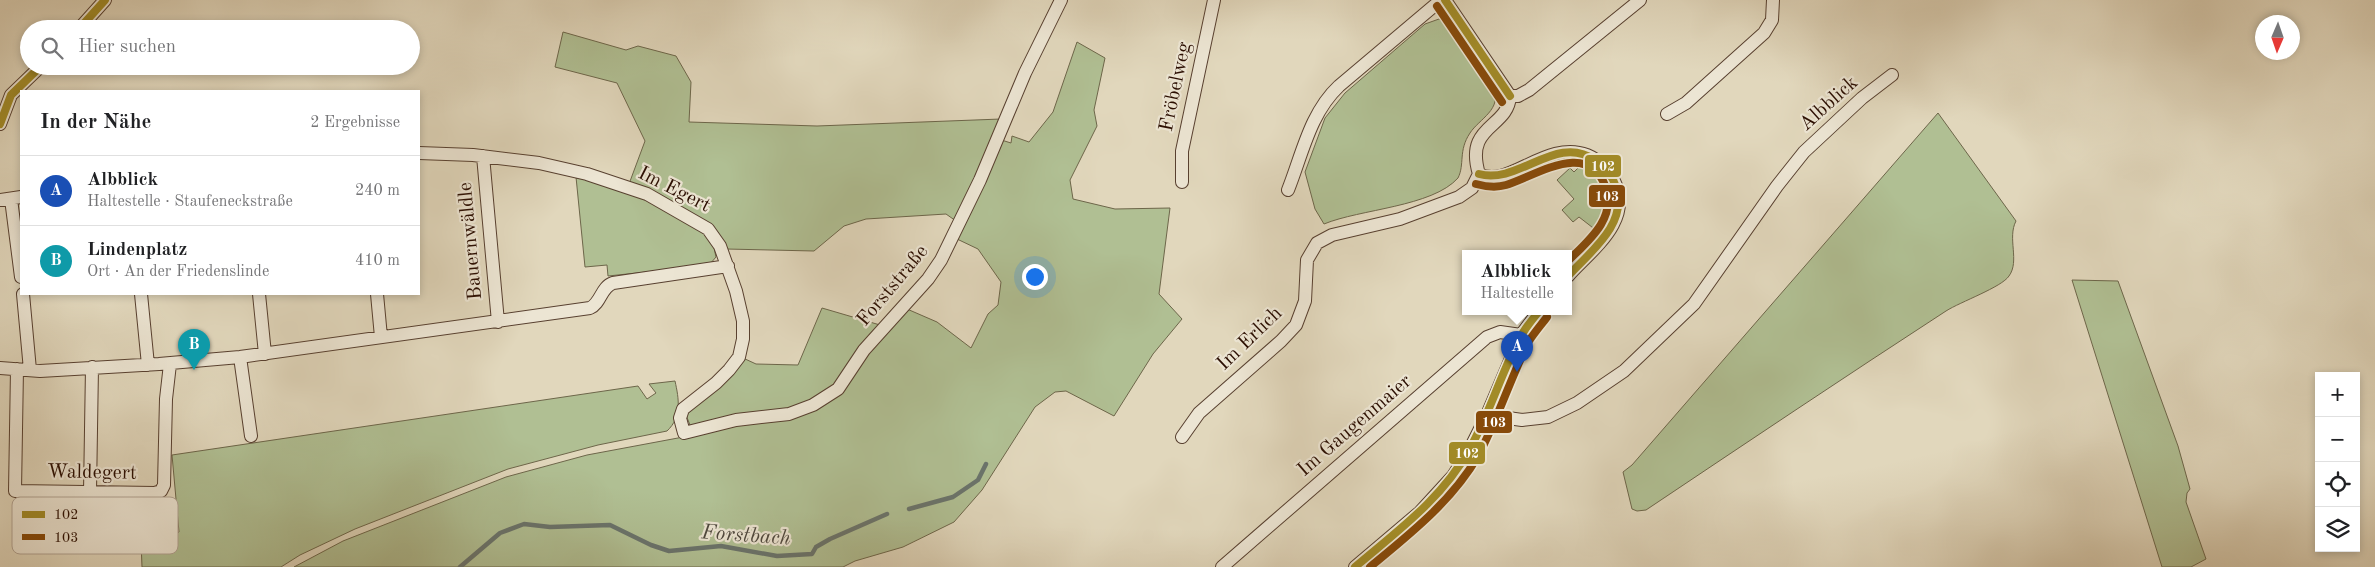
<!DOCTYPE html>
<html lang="de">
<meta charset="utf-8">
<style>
body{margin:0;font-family:"Old Standard TT",serif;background:#f2f2f2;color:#202124}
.controls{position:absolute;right:15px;bottom:15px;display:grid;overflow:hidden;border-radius:0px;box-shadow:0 2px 8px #0003}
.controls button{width:45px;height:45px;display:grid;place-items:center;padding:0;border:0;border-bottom:1px solid #e0e0e0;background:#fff;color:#202124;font:25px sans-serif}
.compass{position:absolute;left:2255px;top:15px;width:45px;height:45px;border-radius:50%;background:#fff;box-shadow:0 2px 8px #0003;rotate:182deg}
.you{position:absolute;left:1034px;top:276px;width:18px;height:18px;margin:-12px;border:4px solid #fff;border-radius:50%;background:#1a73e8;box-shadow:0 0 0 8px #1a73e833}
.badge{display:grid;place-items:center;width:32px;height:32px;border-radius:50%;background:#d93025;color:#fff;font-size:16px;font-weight:700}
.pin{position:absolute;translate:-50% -41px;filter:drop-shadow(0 1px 2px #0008)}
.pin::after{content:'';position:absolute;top:26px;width:18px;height:15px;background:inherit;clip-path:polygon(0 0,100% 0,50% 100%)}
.popup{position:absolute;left:1462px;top:250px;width:110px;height:65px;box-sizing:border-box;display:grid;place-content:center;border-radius:0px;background:#fff;filter:drop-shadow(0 1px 4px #0005);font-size:16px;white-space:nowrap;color:#757577}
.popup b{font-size:19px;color:#202124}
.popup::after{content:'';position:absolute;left:50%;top:100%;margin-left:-10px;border:10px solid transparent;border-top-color:#fff}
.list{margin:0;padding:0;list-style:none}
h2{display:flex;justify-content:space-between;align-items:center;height:65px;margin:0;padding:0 20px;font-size:21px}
h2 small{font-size:16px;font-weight:400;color:#757577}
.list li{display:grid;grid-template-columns:32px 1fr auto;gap:15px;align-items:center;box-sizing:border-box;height:70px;padding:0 20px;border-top:1px solid #e0e0e0}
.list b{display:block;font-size:19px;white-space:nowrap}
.list p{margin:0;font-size:16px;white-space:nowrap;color:#757577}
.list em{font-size:16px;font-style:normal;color:#757577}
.icon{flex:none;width:28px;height:28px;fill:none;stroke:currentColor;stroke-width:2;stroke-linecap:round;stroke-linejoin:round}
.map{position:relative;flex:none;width:2375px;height:567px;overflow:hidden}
.search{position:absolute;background:#fff;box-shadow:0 2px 8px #0003;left:20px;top:20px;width:400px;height:55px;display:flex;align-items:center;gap:12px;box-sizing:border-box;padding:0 18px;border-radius:28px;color:#757577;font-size:19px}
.panel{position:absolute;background:#fff;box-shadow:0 2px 8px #0003;left:20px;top:90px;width:400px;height:205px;border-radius:0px}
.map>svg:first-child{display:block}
.green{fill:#b0bf93;stroke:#6d664a}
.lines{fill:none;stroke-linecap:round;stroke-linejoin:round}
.stream{stroke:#6a746c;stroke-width:4.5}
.street-casing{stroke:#584030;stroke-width:14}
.street{stroke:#ece5d3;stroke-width:12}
.bus-1-casing{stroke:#ece5d3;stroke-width:11}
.bus-2-casing{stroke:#ece5d3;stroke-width:11}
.bus-1{stroke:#a28b27;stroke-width:8}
.bus-2{stroke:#874a0a;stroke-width:8}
.labels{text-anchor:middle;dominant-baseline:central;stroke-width:4.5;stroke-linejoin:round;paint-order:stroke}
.street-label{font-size:20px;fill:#2a0d01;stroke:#ece5d3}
.water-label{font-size:21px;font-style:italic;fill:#4f493f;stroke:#ece5d3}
.key{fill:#ece5d3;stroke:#b2a494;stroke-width:1}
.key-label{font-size:14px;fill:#2a0d01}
.line-badge{stroke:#ece5d3;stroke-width:2}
.badge-label{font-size:14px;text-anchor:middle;font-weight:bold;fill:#fff}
</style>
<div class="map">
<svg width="2375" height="567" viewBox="0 0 2375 567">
<rect width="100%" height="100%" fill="#e1d7bc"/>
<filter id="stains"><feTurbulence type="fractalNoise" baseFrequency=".004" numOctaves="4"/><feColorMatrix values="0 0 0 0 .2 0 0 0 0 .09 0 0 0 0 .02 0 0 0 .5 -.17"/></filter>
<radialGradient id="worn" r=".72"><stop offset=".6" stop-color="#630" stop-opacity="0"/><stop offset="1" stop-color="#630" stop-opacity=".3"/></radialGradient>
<path class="green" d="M 1439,19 L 1451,26 L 1493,88 C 1503,109 1479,119 1470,133 C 1458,151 1465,164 1458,178 C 1432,207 1360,209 1324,224 L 1315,209 L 1305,172 L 1325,118 L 1345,93 L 1425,24 Z
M 563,32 L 626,50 L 638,46 L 676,56 L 691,82 L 689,122 L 817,126 L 1001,119 L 995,138 L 1011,143 L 1012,136 L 1029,142 L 1053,112 L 1077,42 L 1105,58 L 1094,110 L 1097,126 L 1070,180 L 1073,199 L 1115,209 L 1170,208 L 1159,294 L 1182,319 L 1153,354 L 1114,416 L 1066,391 L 1055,392 L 1035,407 L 982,490 L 954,522 L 903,547 L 855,561 L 843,567 L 294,567 L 343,541 L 506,477 L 587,455 L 694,435 L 686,415 L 743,358 L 756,364 L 798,365 L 822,308 L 880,325 L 907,309 L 937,322 L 971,348 L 988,314 L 998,305 L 1001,282 L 978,249 L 957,239 L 956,221 L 946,214 L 866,219 L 844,226 L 814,251 L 726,249 L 724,244 L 629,184 L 645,141 L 617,83 L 555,67 Z
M 1938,113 L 2016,221 C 2007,238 2020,261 2009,276 C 2002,287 1960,302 1946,311 C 1846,376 1746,443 1646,510 L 1637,511 L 1632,509 L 1623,472 L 1632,465 Z
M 1581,165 C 1608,178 1618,207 1597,231 L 1579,217 L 1573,222 L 1562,210 L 1574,199 L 1557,180 L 1570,168 L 1574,172 Z
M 576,177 L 601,182 L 670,210 L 712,239 L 716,257 L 710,264 L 704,266 L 608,276 L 607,265 L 585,267 Z
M 2072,280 L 2118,281 L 2178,446 L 2190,489 L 2187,493 L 2186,502 L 2206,559 L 2191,567 L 2162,567 Z
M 675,381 C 679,399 682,417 667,431 L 598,445 L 508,469 L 355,529 L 300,555 L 281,567 L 142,567 L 141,541 L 166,538 L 179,532 L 172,455 L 638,386 L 647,399 L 656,393 L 649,384 Z"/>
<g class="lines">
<path class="stream" d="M 909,509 L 953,497 L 978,480 L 986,464
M 460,567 L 500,533 L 524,524 L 550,527 L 610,525 L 651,545 L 669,551 L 721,546 L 777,556 L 812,554 L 816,547 L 830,539 L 887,514"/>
<defs>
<path id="street" d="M 1445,0 L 1510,96
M 79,29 L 105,0
M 1510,96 L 1518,96 L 1529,90 L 1640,0
M 1667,114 L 1686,103 L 1764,33 L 1772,20 L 1773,0
M 0,124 L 11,95 L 41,66
M 419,153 L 473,155 L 539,163 L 587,174 L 647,194 L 708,229 L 720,246 L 736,291 L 743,321 L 743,339 L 739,357 L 729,370 L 716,383 L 683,409 L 680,418 L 684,433 L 736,420 L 789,414 L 813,405 L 838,389 L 864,350 L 928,279 L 941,260 L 980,180 L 1025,73 L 1061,0
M 483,156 L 498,322
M 1479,174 C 1508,190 1546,139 1587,155 C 1599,160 1609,170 1614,181 C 1634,221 1591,250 1568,276
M 1479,174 C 1464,124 1508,129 1510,96
M 1182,182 L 1182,151 L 1214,0
M 1288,190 C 1302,155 1310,113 1339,86 L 1441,0
M 11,199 L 21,277
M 0,200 L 21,197
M 23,294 L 30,370
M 141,294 L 148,365
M 259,294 L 265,354
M 377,294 L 381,337
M 240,357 L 251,436
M 0,368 L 40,371 L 159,364 L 240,357 L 590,308 C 601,303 601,287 613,283 L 728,266
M 17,369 L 15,491 L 155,493 L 161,491 L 164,485 L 166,399 L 170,364
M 1487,415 L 1522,420 L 1548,417 L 1577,403 L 1624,371 L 1694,304 L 1777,186 L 1804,152 L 1862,98 L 1892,75
M 1182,437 L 1199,413 L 1281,341 L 1296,325 L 1305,301 L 1307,260 L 1317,243 L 1332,235 L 1400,219 L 1459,197 L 1472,188 L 1479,174
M 90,492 L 92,367
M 1222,567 L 1487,337 L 1500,332 L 1521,335
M 1355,567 L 1420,512 L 1453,476 L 1469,451 L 1487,415 L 1521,335 L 1539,311"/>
</defs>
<use href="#street" class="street-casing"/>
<use href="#street" class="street"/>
<defs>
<path id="bus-1" d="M 1445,0 L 1510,96
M 79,29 L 105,0
M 0,124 L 11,95 L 41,66
M 1479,174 C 1519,185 1556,133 1595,160 C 1605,166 1612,175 1616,187 C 1628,224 1591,251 1568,276
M 1355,567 C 1396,532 1442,499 1469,450 C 1490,414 1501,372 1521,336 C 1526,327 1533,319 1539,311"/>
<path id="bus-2" d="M 1437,6 L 1502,102
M 1476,184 C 1487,187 1496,188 1506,185 C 1536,176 1589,138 1606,188 C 1616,219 1588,241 1568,261
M 1370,567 C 1410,534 1452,501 1478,456 C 1498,419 1510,379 1529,341 C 1534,333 1541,325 1547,317"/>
</defs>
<use href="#bus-1" class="bus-1-casing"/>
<use href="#bus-2" class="bus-2-casing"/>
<use href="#bus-1" class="bus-1"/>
<use href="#bus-2" class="bus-2"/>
</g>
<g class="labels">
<g class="street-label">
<text transform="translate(1176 87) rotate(-78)">Fröbelweg</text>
<text transform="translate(1829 104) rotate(-42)">Albblick</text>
<text transform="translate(674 190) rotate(27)">Im Egert</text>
<text transform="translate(471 241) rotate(-95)">Bauernwäldle</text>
<text transform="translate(893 286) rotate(-50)">Forststraße</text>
<text transform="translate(1250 339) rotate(-44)">Im Erlich</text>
<text transform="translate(1355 426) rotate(-41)">Im Gaugenmaier</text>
<text transform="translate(92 473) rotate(1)">Waldegert</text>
</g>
<g class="water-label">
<text transform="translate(746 536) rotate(4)">Forstbach</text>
</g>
</g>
<rect x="12" y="497" width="166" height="57" rx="8" class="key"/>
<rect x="22" y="511" width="23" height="7" fill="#a28b27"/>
<rect x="22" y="534" width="23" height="6" fill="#874a0a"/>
<g class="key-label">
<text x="54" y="519">102</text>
<text x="54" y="542">103</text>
</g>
<g class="line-badge">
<rect x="1584" y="154" width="38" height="24" rx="5" fill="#a28b27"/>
<rect x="1588" y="184" width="38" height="24" rx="5" fill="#874a0a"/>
<rect x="1475" y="410" width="38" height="24" rx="5" fill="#874a0a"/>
<rect x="1448" y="441" width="38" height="24" rx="5" fill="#a28b27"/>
</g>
<g class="badge-label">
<text x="1603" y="171">102</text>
<text x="1607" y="201">103</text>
<text x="1494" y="427">103</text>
<text x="1467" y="458">102</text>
</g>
<rect width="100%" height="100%" filter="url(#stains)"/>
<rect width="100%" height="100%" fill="url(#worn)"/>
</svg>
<div class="controls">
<button>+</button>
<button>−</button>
<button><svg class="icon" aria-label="locate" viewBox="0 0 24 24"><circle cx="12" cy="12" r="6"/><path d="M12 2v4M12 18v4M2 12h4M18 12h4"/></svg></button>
<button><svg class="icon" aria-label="layers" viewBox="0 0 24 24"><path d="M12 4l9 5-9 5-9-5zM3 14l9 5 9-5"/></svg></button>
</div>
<svg class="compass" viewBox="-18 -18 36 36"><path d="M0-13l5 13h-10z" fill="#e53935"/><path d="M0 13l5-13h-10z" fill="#757577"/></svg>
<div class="you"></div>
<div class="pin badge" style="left:1517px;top:372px;background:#1a4fb4">A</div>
<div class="popup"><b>Albblick</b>Haltestelle</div>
<div class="pin badge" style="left:194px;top:370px;background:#0f9aa8">B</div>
<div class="search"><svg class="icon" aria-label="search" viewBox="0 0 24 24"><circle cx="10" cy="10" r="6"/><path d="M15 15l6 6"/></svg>Hier suchen</div>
<section class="panel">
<h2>In der Nähe<small>2 Ergebnisse</small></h2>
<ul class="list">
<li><span class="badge" style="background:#1a4fb4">A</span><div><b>Albblick</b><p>Haltestelle · Staufeneckstraße</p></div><em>240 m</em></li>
<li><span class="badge" style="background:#0f9aa8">B</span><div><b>Lindenplatz</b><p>Ort · An der Friedenslinde</p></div><em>410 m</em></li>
</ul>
</section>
</div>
